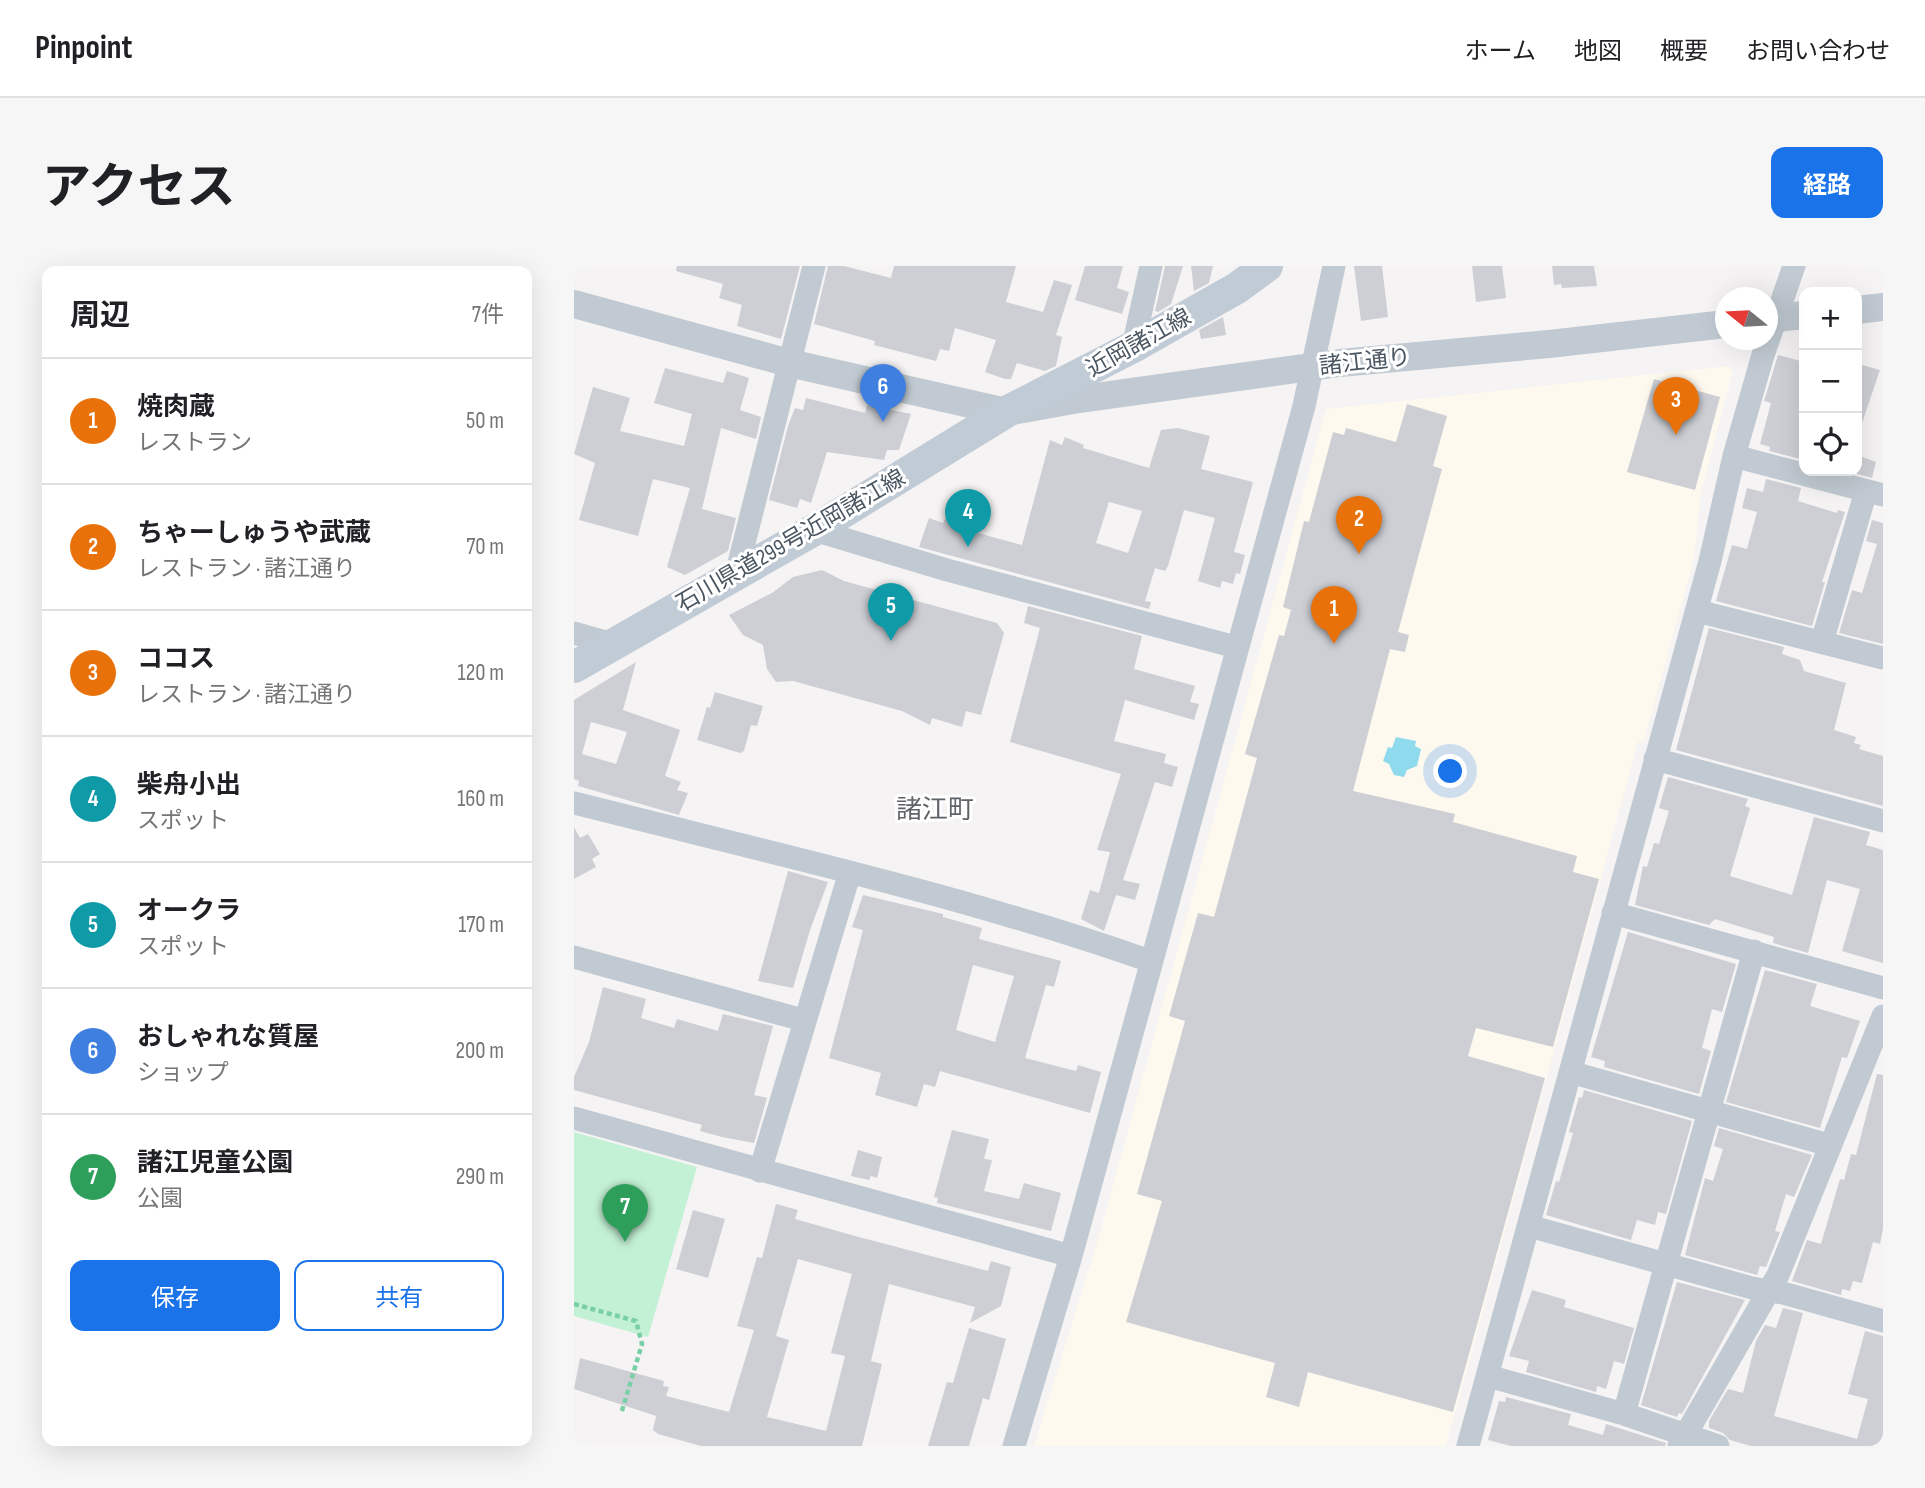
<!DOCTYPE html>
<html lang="ja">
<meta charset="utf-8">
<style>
body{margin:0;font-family:"Sofia Sans Condensed","Noto Sans JP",sans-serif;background:#f6f6f6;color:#202124}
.controls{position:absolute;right:21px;top:21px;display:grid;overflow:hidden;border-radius:14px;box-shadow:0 7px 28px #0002}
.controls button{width:63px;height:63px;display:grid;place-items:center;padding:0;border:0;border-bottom:2px solid #e0e0e0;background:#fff;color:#202124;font:35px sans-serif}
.compass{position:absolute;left:1141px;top:21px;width:63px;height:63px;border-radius:50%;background:#fff;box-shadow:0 7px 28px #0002;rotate:288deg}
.you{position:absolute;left:877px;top:506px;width:24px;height:24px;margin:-18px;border:5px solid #fff;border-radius:50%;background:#1a73e8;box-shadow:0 0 0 10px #1a73e833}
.badge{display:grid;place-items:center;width:46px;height:46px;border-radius:50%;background:#1a73e8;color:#fff;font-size:23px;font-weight:700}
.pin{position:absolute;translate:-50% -58px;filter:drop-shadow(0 2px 4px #0008)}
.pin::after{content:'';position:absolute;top:37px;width:24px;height:21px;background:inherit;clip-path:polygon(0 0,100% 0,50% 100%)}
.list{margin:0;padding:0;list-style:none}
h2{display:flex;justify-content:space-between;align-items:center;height:91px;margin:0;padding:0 28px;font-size:30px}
h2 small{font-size:23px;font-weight:400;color:#757577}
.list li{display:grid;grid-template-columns:46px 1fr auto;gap:21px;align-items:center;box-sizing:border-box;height:126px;padding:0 28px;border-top:2px solid #e0e0e0}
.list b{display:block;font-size:26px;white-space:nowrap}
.list p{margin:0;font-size:23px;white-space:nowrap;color:#757577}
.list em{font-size:23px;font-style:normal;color:#757577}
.actions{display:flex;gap:14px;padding:21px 28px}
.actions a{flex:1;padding:16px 0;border:2px solid #1a73e8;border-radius:14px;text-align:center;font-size:24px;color:#1a73e8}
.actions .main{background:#1a73e8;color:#fff}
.icon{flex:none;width:38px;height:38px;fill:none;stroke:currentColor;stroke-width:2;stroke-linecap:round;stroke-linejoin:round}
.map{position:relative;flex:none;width:1309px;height:1180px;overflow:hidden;border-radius:14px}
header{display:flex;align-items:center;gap:42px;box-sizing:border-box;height:98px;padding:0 35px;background:#fff;border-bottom:2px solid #e0e0e0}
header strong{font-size:33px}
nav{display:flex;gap:38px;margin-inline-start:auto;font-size:24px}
.intro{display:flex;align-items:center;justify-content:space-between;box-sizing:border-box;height:168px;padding:0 42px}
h1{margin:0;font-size:49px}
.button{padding:18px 32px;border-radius:14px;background:#1a73e8;color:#fff;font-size:24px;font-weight:700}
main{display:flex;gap:42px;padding:0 42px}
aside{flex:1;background:#fff;border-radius:14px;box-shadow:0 7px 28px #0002}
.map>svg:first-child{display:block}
.commercial{fill:#fdf9ef}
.green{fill:#c3f1d5}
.water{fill:#90daee}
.building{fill:#cdcfd5;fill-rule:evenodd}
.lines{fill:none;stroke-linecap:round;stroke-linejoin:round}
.path{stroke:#7ad0a6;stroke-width:4.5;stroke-dasharray:5 3.5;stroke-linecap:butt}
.minor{stroke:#c1cad2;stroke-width:23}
.tertiary{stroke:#c1cad2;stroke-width:28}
.secondary{stroke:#c1cbd6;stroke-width:32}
.labels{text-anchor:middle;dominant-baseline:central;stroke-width:6;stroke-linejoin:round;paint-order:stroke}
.street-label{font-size:23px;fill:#4a5661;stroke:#fff}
.quarter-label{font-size:26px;fill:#5f6368;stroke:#fff}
</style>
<header>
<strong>Pinpoint</strong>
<nav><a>ホーム</a><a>地図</a><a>概要</a><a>お問い合わせ</a></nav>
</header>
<div class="intro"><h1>アクセス</h1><a class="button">経路</a></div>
<main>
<aside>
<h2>周辺<small>7件</small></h2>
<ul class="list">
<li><span class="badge" style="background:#e8710a">1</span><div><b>焼肉蔵</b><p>レストラン</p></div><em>50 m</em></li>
<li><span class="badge" style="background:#e8710a">2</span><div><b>ちゃーしゅうや武蔵</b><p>レストラン · 諸江通り</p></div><em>70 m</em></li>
<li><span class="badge" style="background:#e8710a">3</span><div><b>ココス</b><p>レストラン · 諸江通り</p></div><em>120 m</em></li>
<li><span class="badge" style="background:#0f9aa8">4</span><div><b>柴舟小出</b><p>スポット</p></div><em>160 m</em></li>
<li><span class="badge" style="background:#0f9aa8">5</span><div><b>オークラ</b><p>スポット</p></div><em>170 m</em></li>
<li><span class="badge" style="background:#3f7fe0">6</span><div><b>おしゃれな質屋</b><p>ショップ</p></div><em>200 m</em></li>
<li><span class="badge" style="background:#2e9e5b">7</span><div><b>諸江児童公園</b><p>公園</p></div><em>290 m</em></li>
</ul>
<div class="actions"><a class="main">保存</a><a>共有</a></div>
</aside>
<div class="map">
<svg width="1309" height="1180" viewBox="0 0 1309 1180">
<rect width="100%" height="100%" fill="#f5f3f3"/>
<path class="commercial" d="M 1155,100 L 1159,106 L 1127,226 L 1120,293 L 1070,475 L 1064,476 L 872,1180 L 460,1180 L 525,970 L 752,143 Z"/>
<path class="green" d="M 0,866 L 123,901 L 74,1071 L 0,1050 Z"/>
<path class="water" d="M 822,471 L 842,475 L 841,480 L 847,483 L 843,500 L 833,504 L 830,511 L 820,509 L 815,498 L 809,495 L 814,481 L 818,482 Z"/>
<path class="building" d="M 103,0 L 226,0 L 207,73 L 163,60 L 168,39 L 145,32 L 149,18 L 102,5 Z
M 254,0 L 270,0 L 317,12 L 320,0 L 442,0 L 432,36 L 469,46 L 480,14 L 498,19 L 482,69 L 488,71 L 482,100 L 471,105 L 443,97 L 437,113 L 431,113 L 411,106 L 422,74 L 381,62 L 375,85 L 366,83 L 362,95 L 300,79 L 301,75 L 240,58 Z
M 511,0 L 549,0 L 543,22 L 555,26 L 548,48 L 501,34 Z
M 591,0 L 609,0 L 597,38 L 584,46 L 581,45 Z
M 617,0 L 639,0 L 635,17 L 620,25 Z
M 780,0 L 808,0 L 814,51 L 787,55 Z
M 898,0 L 928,0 L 932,32 L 902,36 Z
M 978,0 L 1020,0 L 1023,20 L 988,22 L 987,18 L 980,19 Z
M 649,51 L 652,69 L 627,73 L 625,64 Z
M 1204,89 L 1230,96 L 1225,119 L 1230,120 L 1230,194 L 1195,185 L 1196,181 L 1186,178 L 1197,137 L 1190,135 Z
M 1288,99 L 1306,104 L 1286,163 L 1283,162 L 1283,100 L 1287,101 Z
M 91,102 L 149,117 L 153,105 L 175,112 L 166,144 L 187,151 L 182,173 L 147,162 L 128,243 L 162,252 L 154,285 L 111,309 L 93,301 L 116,222 L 79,213 L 64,270 L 5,254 L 21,197 L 0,188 L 19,121 L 56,132 L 46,165 L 110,180 L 118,148 L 80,137 Z
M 1080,113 L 1146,131 L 1121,224 L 1053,206 Z
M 232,132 L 291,147 L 293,139 L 337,148 L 325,184 L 313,184 L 310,194 L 253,186 L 237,237 L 226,233 L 223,242 L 195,234 L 214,160 L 221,142 L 229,144 Z
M 833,138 L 873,150 L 859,200 L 868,203 L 824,366 L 835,369 L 831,386 L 816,383 L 779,525 L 881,548 L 879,556 L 1003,590 L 999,606 L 1025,613 L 979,781 L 902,762 L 894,790 L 971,812 L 879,1146 L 734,1106 L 725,1141 L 692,1131 L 701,1097 L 552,1056 L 588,935 L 563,928 L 611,755 L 595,750 L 624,647 L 640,651 L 683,492 L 671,488 L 705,369 L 710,370 L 717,344 L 709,341 L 730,255 L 735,256 L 759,166 L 770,169 L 772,162 L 822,176 Z
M 604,162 L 636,170 L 627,203 L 679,216 L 660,286 L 671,289 L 666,308 L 662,307 L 659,318 L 648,315 L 646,322 L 624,315 L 641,252 L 610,244 L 594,300 L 591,305 L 581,302 L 571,335 L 577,336 L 575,343 L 345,281 L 355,252 L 369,257 L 373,249 L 401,259 L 400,266 L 448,279 L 476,174 L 488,179 L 491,171 L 510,179 L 509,182 L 575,202 L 587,164 ZM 535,236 L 568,245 L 554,287 L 522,277 Z
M 1283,189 L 1302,196 L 1298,212 L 1283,208 Z
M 1192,213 L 1227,222 L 1224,235 L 1263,247 L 1264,244 L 1271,246 L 1248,316 L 1251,316 L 1238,360 L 1142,335 L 1158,279 L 1173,283 L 1183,246 L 1168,242 L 1173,222 L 1189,226 Z
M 1298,254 L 1309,257 L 1309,378 L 1265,367 L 1278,324 L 1288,327 L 1303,278 L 1292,275 Z
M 248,304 L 270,315 L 423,357 L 430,367 L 407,449 L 392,445 L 388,461 L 358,452 L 356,459 L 328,445 L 219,415 L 202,416 L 193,403 L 189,379 L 169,369 L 155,349 L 198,327 L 219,311 Z
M 454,340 L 568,370 L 560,403 L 621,420 L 616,436 L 625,438 L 620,454 L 551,434 L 540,475 L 592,488 L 590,497 L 604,501 L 598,521 L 581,516 L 549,614 L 566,618 L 561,634 L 542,629 L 530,665 L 507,653 L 516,624 L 525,627 L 536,586 L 523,584 L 547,508 L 436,476 L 466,362 L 450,357 Z
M 1135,362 L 1210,381 L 1208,388 L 1226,394 L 1230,405 L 1272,417 L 1260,464 L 1282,471 L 1280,477 L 1287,479 L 1285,483 L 1309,490 L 1309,540 L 1102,484 Z
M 62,396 L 49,444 L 106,464 L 91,510 L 107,516 L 103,524 L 114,527 L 105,549 L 4,520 L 5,515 L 0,513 L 0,434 ZM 17,456 L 53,466 L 42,498 L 8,488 Z
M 141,426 L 189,440 L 183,460 L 177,459 L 170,485 L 166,487 L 123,474 L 133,441 L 136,442 Z
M 1094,511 L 1174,533 L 1171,540 L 1176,542 L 1156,610 L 1218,629 L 1240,551 L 1296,566 L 1292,579 L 1309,584 L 1309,697 L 1268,685 L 1286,623 L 1253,614 L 1234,687 L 1199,677 L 1200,671 L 1141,653 L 1135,659 L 1061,639 L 1069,600 L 1073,601 L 1080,577 L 1085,578 L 1095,545 L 1085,542 Z
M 0,561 L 6,572 L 14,568 L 26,588 L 18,593 L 22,601 L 0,613 Z
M 214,605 L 254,616 L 236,664 L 219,722 L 184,715 Z
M 289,629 L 369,648 L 369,651 L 408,662 L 405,673 L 487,695 L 480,721 L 472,719 L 451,792 L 502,805 L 504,799 L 527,806 L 516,847 L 366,805 L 361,821 L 350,818 L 343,841 L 301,829 L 307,807 L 255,792 L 289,664 L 278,661 ZM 399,699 L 440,710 L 421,776 L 382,764 Z
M 1054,666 L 1162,698 L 1148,746 L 1138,743 L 1128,782 L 1137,785 L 1125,828 L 1030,801 L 1031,795 L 1017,791 Z
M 1191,704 L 1243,718 L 1236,740 L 1286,755 L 1273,792 L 1268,791 L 1246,862 L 1152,836 Z
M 29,721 L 72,733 L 67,752 L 100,762 L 103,753 L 144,765 L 149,748 L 199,760 L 180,829 L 193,832 L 180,877 L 148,871 L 126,865 L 128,859 L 0,824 L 0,811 L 15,776 Z
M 1303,808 L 1309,809 L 1309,963 L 1306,978 L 1299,976 L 1288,1017 L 1279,1015 L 1276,1025 L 1268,1023 L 1267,1029 L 1218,1015 L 1233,974 L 1247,978 L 1266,913 L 1270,914 L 1277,888 L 1282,889 Z
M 1010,824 L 1118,855 L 1092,948 L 1084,946 L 1081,959 L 1063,954 L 1057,974 L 972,949 L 982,915 L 985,916 L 999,867 L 995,866 L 1005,831 L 1008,832 Z
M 1145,862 L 1238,889 L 1220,931 L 1212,928 L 1201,965 L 1206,966 L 1192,1001 L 1186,1000 L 1183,1009 L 1111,989 L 1131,912 L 1139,915 L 1149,883 L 1140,880 Z
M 378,864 L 415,873 L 410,893 L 418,894 L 410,925 L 445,933 L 450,917 L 487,927 L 477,965 L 363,937 L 364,932 L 360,931 Z
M 284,884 L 308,891 L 303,912 L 297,910 L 295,914 L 277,910 Z
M 202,938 L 224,944 L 221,953 L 281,970 L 414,1005 L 417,995 L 437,1001 L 427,1040 L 396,1057 L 401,1041 L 315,1018 L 297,1095 L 308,1098 L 288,1180 L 127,1180 L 84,1168 L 79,1164 L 82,1150 L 0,1123 L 6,1092 L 90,1115 L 89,1120 L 95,1121 L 92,1130 L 155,1146 L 180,1064 L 163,1060 L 183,991 L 188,992 ZM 224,993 L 278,1008 L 257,1087 L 271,1090 L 252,1165 L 193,1151 L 215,1074 L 202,1070 Z
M 119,944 L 151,953 L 134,1012 L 102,1003 Z
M 1103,1016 L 1171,1034 L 1108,1148 L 1105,1147 L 1103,1151 L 1067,1139 Z
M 958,1024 L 992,1034 L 990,1041 L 1060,1062 L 1050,1098 L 1040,1095 L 1032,1123 L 1023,1120 L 1022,1126 L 952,1106 L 955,1095 L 935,1090 Z
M 1209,1042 L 1229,1047 L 1200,1150 L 1283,1173 L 1294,1133 L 1274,1128 L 1291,1065 L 1309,1070 L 1309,1180 L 1177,1180 L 1156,1174 L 1149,1167 L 1135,1162 L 1135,1155 L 1154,1123 L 1169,1127 L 1182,1075 L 1191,1059 L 1202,1062 Z
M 395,1062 L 432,1073 L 415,1134 L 409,1132 L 395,1180 L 354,1180 L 373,1116 L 379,1117 Z
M 932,1131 L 997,1148 L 994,1159 L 1029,1169 L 1032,1158 L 1092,1177 L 1091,1180 L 937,1180 L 914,1174 L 925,1135 L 931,1136 Z"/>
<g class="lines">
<path class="path" d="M 0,1038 L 62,1055 L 68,1078 L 47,1148"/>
<path class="minor" d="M 559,81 L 577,0
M 1160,190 L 1309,229
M 240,264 L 373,304 L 662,381
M 163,305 L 240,0
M 1123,345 L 1309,392
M 0,367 L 39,378
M 1248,376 L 1292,225
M 1081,493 L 1309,555
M 0,537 C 193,586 388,629 576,695
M 1039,647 L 1309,722
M 0,691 L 229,754
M 996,806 L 1255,879
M 0,852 L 497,990
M 186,905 L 276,606
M 955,960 L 1178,1022 L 1209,1027 L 1309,1055
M 914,1110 L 1050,1148 L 1144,1180
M 1050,1148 L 1180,685
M 440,1180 L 497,990 L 730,140 L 760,0
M 894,1180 L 1136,295 L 1160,190 L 1189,89 L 1220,0
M 1105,1180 L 1204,1009 L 1309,750"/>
<path class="tertiary" d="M 0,38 L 215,97 L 432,146 L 499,134 L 766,97 L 975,78 L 1152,58
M 1283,44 L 1309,41
M 1194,53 L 1230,49"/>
<path class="secondary" d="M 0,401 L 240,264 L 432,146 L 559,81 L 663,22 L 693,0"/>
</g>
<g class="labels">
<g class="street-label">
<text transform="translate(565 77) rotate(-29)">近岡諸江線</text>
<text transform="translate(791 96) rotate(-6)">諸江通り</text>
<text transform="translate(217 275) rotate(-30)">石川県道299号近岡諸江線</text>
</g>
<g class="quarter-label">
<text x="361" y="544">諸江町</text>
</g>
</g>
</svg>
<div class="controls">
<button>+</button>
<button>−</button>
<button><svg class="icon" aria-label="locate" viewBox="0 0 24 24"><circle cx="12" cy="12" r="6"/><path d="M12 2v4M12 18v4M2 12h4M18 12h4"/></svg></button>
</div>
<svg class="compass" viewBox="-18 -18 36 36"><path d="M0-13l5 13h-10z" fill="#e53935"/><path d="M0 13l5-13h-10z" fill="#757577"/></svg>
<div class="you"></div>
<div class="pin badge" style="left:760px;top:378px;background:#e8710a">1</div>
<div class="pin badge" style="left:785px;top:288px;background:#e8710a">2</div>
<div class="pin badge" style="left:1102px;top:169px;background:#e8710a">3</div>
<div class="pin badge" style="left:394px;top:281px;background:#0f9aa8">4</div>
<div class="pin badge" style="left:317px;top:375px;background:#0f9aa8">5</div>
<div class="pin badge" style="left:309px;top:156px;background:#3f7fe0">6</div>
<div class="pin badge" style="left:51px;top:976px;background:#2e9e5b">7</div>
</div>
</main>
